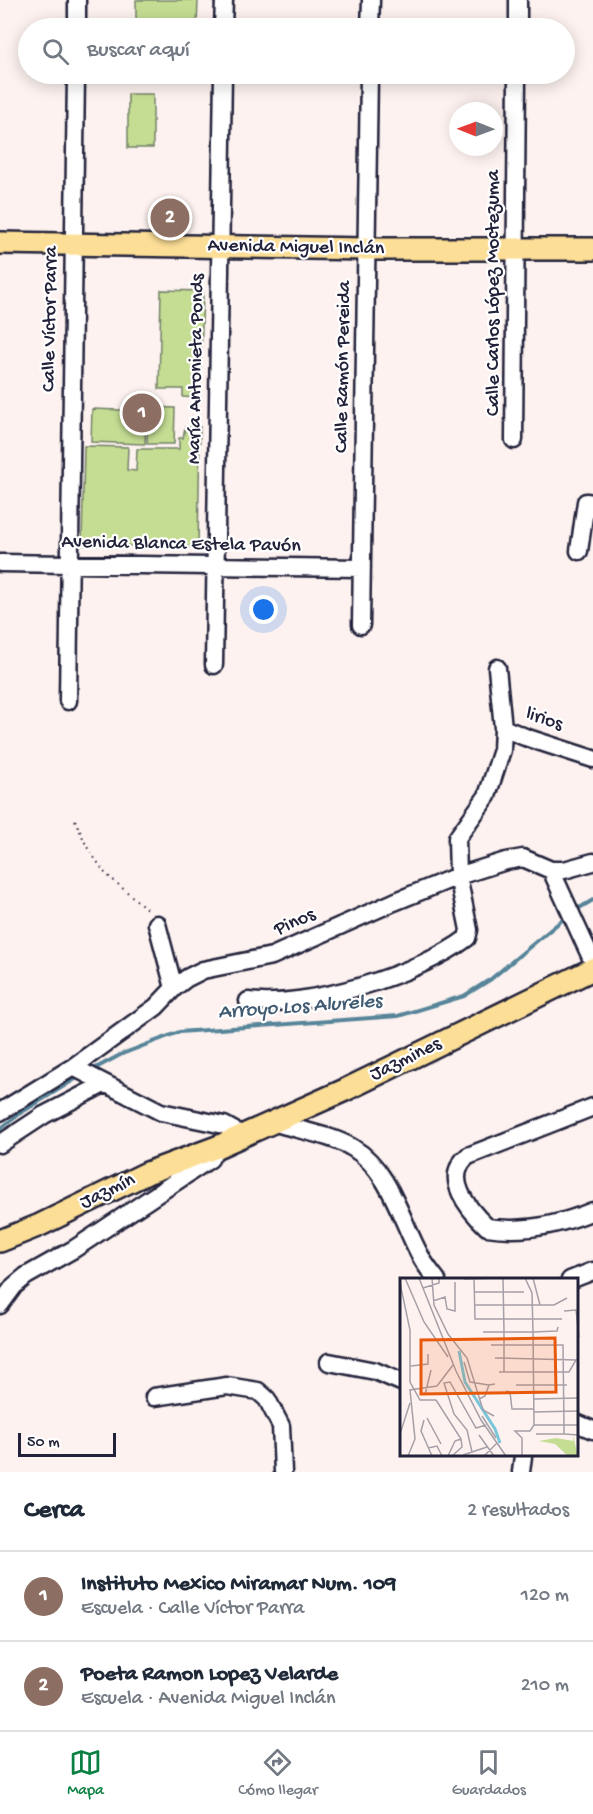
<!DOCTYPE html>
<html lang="es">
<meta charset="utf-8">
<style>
body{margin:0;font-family:"Gochi Hand",sans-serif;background:#f6f6f7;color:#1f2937}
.compass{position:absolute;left:449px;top:102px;width:54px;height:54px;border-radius:50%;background:#fff;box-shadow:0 3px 15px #0003;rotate:271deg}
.scale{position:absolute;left:18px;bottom:15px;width:98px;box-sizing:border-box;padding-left:6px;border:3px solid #22223b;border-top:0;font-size:16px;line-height:21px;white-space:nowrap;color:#22223b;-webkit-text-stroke:4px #fff;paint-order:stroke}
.you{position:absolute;left:264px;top:610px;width:21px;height:21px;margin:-15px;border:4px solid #fff;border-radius:50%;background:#1a73e8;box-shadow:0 0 0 9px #1a73e833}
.badge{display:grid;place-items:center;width:39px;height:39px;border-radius:50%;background:#0b8043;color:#fff;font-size:20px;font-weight:700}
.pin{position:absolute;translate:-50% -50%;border:3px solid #fff;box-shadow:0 2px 6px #0006}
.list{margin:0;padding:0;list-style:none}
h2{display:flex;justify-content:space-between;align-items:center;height:78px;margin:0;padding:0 24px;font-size:26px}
h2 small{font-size:20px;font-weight:400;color:#747a83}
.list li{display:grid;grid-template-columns:39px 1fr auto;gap:18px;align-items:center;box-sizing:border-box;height:90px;padding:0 24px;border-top:2px solid #e0e1e3}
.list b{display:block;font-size:22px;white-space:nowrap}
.list p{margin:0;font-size:20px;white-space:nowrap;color:#747a83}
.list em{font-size:20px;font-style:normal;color:#747a83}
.icon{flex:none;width:33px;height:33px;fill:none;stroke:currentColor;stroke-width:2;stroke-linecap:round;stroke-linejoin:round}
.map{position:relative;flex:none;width:593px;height:1472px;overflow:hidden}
.search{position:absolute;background:#fff;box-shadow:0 3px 15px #0003;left:18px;right:18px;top:18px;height:66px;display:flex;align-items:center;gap:15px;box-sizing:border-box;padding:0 21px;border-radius:33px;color:#747a83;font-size:22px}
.sheet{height:258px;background:#fff}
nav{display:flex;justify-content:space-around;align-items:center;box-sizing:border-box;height:84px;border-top:2px solid #e0e1e3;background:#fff;font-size:16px;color:#747a83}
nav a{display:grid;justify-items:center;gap:3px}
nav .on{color:#0b8043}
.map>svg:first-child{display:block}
.green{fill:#c4dd93;stroke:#738067;stroke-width:1.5}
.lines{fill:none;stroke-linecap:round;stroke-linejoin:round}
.stream{stroke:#568499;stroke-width:4}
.minor-casing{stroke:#22223b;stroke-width:21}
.major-casing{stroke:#22223b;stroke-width:26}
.path{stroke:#22223b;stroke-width:2;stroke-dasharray:1.5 4.5;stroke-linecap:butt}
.minor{stroke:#fff;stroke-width:16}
.major{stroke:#fcde96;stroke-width:21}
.labels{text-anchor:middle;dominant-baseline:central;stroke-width:4.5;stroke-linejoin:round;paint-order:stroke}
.street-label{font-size:20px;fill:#22223b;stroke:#fff}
.water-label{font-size:21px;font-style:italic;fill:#405b72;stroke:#fff}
.inset-river{fill:none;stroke:#79c6d8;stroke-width:3}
.inset-road{fill:none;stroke:#a59fa7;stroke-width:1.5}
.view{fill:#e8590c;fill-opacity:0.15;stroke:#e8590c;stroke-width:3}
.inset-edge{fill:none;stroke:#22223b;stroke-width:3}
</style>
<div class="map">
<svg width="593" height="1472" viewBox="0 0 593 1472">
<rect width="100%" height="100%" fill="#fdf2ef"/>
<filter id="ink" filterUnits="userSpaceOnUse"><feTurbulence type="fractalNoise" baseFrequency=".0167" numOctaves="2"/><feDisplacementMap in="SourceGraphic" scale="12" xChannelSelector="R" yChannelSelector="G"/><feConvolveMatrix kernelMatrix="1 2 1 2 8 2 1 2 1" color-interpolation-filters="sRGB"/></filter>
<g filter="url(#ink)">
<path class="green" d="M 136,0 L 198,0 L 197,28 L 136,28 Z
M 128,94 L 153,94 L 153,148 L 128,148 Z
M 161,290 L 203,291 L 200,398 L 183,397 L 183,389 L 159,389 Z
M 148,407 L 175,408 L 174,444 L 147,444 Z
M 92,409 L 146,411 L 145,444 L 91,442 Z
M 185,427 L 200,427 L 198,547 L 82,545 L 84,446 L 128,447 L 127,470 L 136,471 L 137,449 L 179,449 L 179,438 L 183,438 Z"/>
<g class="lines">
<path class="stream" d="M 576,910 L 593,900
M 92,1070 L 122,1054 L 179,1032 L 398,1016 L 464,996 L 491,979 L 567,916
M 0,1129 L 22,1112 L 80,1076"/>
<defs>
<path id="minor" d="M 77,28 L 77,0
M 223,28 L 224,0
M 370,28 L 371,0
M 518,28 L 518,0
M 514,440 L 517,74
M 579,551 L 586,502 L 593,503
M 0,563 L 362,568
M 361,625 L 369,74
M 214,665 L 223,74
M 497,668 L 503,728 L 525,737 L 593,759
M 68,701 L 76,74
M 551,870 L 593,962
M 157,924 L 174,988
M 248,1001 C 307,1009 420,974 467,938 L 469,930 L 458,876 L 457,838 L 487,796 L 502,750 L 503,728
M 73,1067 L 161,1112 L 224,1125 L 242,1135
M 593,1107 L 468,1156 C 441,1177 469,1210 487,1227 C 524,1233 559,1225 593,1211
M 0,1112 L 73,1067 L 156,1007 L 174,988 L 187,978 L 203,970 L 272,956 L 394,902 L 458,876 L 506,861 L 523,858 L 551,870 L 564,870 L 593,862
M 273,1122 C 300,1131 329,1134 353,1148 C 390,1170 401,1221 421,1257 C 425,1265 431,1272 437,1280
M 0,1144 L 44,1115 L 104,1084
M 570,1280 L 593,1271
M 0,1305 L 14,1286 L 26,1276 L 74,1249 L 210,1159 L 215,1150
M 329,1362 L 375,1371 L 401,1382
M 154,1397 L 227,1386 L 258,1391 L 267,1399 L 281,1426 L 283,1472
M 576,1423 L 593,1430
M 521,1472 L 523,1456"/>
<path id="major" d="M 0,243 L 367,249 L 593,249
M 0,1241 L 40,1225 L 147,1173 L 217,1147 L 345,1090 L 593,969"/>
</defs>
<use href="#minor" class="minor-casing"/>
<use href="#major" class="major-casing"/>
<path class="path" d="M 75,820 L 87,847 L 105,873 L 149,911"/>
<use href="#minor" class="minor"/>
<use href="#major" class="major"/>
</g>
</g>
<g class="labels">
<g class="street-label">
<text transform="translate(296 248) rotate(1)">Avenida Miguel Inclán</text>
<text transform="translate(494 293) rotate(-90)">Calle Carlos López Moctezuma</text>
<text transform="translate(51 319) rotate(-89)">Calle Víctor Parra</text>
<text transform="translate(344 367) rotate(-89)">Calle Ramón Pereida</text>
<text transform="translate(197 369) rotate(-89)">María Antonieta Ponds</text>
<text transform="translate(181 545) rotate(1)">Avenida Blanca Estela Pavón</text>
<text transform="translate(544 720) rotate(19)">lirios</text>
<text transform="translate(295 923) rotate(-24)">Pinos</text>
<text transform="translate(406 1060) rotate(-26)">Jazmines</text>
<text transform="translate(108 1192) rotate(-26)">Jazmín</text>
</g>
<g class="water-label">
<text transform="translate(300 1008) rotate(-4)">Arroyo Los Alureles</text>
</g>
</g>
<g transform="translate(400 1278)">
<rect width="178" height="178" fill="#fdf2ef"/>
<path d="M 173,158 L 178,178 L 168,178 L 155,166 L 139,163 L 156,160 L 173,163 Z" fill="#c4dd93"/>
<path class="inset-river" d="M 59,73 L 65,104 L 95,151 L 100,165"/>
<path class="inset-road" d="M 5,0 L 24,44 L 48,79M 19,0 L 56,93 L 81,142 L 106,178M 32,0 L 34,27 L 48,56 L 67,80 L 83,132 L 94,138M 74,0 L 75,41 L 162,41M 103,0 L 104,54 L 133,54 L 134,147M 125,0 L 132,15 L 133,54 L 157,53 L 158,49M 133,0 L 140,27M 64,1 L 99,0M 0,5 L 10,52 L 10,104 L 20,122 L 36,122M 23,10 L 39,5 L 39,0M 74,14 L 124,14M 33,23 L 45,19 L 47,31 L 55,33 L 55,4M 74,27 L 154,27 L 167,20M 164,33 L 176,32 L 179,59M 83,54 L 104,54 L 104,94M 91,67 L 163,67 L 164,147 L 179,147M 95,80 L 176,82 L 169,94 L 99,94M 64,84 L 70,104 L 89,107M 11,88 L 28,86 L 28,76M 116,107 L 167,107M 37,108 L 53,87M 106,113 L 110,114 L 112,131 L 134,131M 25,117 L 31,92M 79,121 L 85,118 L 89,107 L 95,106M 134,121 L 179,120M 36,122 L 61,161 L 62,169 L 52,178M 134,134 L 179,133M 82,138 L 96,160M 27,140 L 41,166M 24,142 L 21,153 L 32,178M 134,147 L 164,147 L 164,156 L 179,157M 0,156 L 10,125M 136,156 L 164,156M 79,157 L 94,178M 28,170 L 37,168 L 42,178M 72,174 L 67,152 L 54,136 L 44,105 L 50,104 L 76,150 L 86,147M 63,177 L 87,169M 8,178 L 15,161 L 10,112 L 37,108M 48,178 L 55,163 L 61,161M 84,178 L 97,165M 122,178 L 122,160 L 115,153 L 130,153 L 134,147"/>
<path class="view" d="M 155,60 L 156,114 L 21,116 L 21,62 Z"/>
<rect width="178" height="178" class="inset-edge"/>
</g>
</svg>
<svg class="compass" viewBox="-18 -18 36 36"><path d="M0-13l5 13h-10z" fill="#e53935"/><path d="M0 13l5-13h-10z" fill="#747a83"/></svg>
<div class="scale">50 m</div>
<div class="you"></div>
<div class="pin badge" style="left:142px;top:413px;background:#8d6e63">1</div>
<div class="pin badge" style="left:170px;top:218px;background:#8d6e63">2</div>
<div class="search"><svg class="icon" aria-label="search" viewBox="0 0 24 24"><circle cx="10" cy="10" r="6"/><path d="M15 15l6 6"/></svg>Buscar aquí</div>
</div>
<section class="sheet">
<h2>Cerca<small>2 resultados</small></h2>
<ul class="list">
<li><span class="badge" style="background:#8d6e63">1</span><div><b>Instituto Mexico Miramar Num. 109</b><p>Escuela · Calle Víctor Parra</p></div><em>120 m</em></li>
<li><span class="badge" style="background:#8d6e63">2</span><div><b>Poeta Ramon Lopez Velarde</b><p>Escuela · Avenida Miguel Inclán</p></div><em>210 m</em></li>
</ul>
</section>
<nav>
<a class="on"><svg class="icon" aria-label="map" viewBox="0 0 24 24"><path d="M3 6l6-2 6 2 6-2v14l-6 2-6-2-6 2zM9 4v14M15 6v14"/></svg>Mapa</a>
<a><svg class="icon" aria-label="directions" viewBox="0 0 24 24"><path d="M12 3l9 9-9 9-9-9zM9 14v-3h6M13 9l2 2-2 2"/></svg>Cómo llegar</a>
<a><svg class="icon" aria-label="saved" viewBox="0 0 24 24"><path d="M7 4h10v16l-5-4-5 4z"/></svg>Guardados</a>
</nav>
